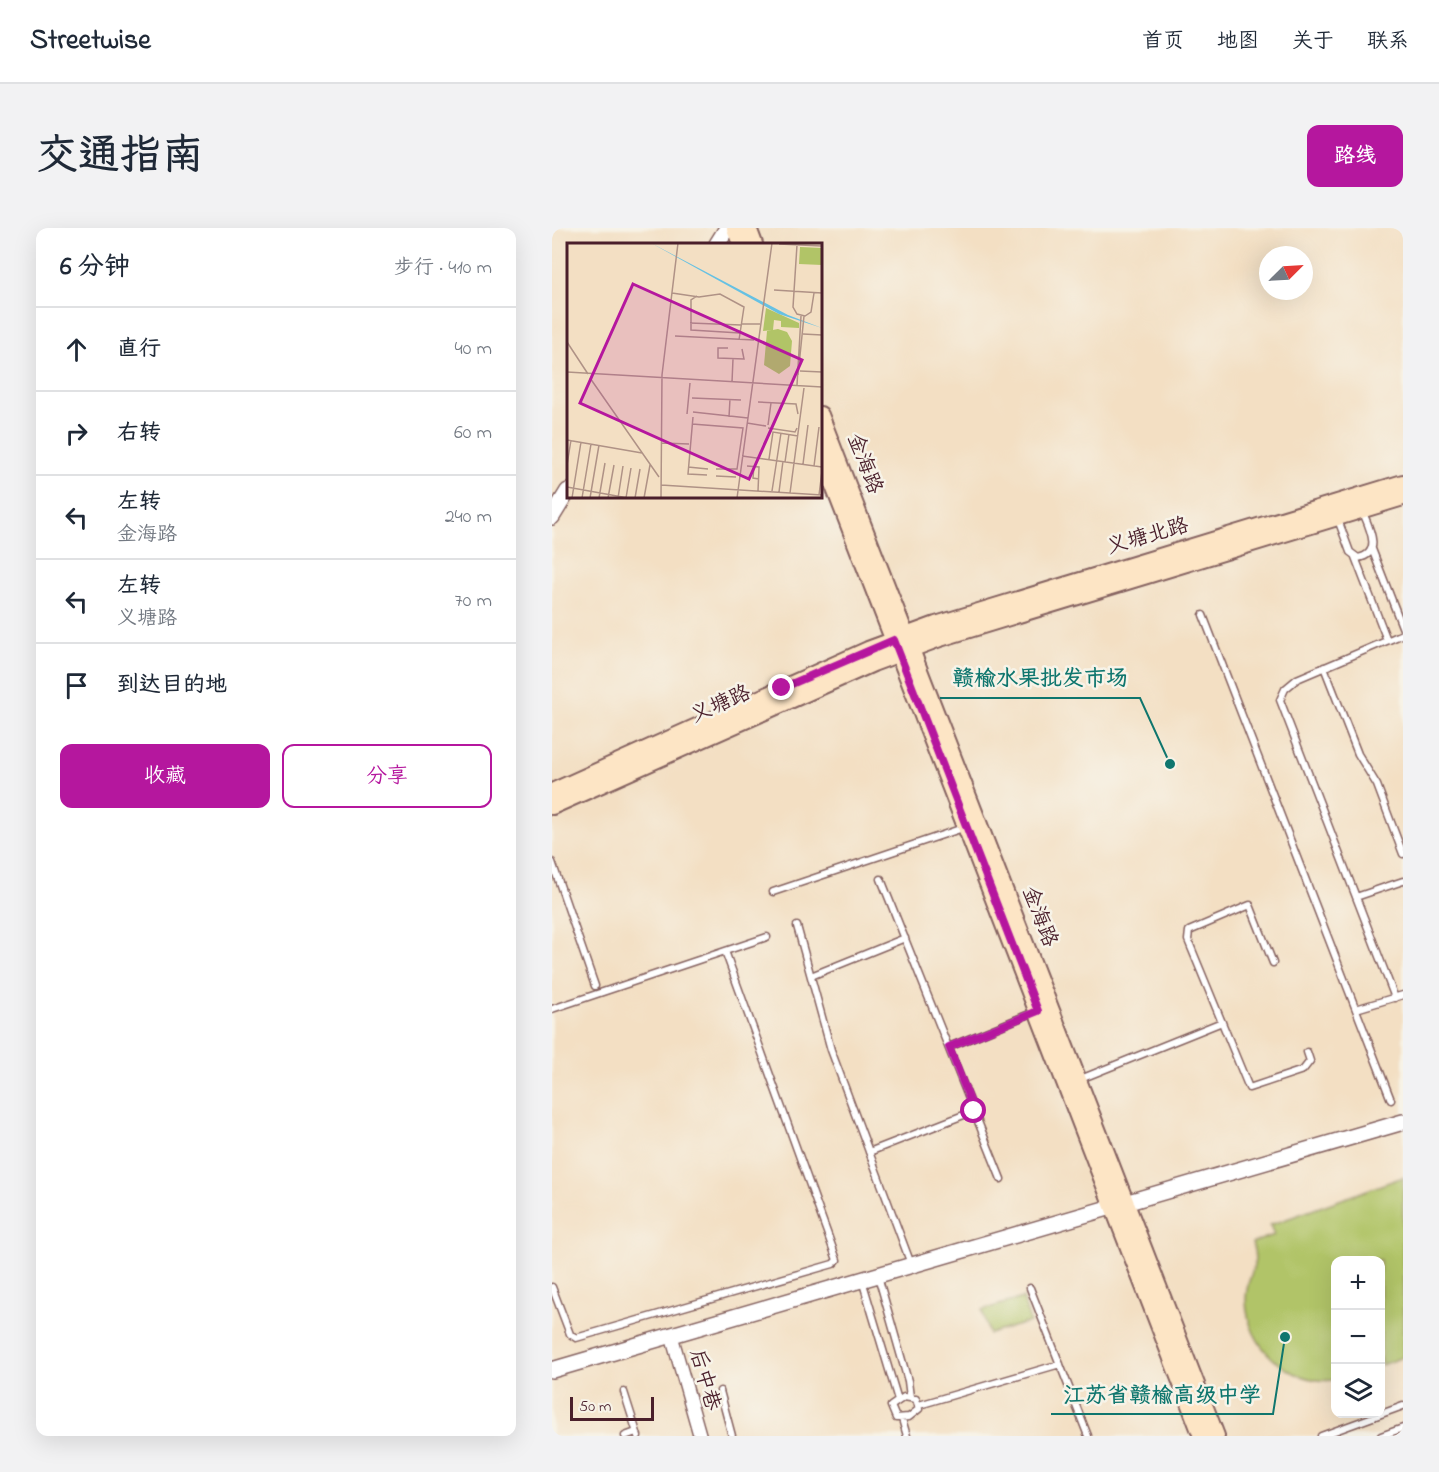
<!DOCTYPE html>
<html lang="zh">
<meta charset="utf-8">
<style>
body{margin:0;font-family:"Indie Flower","LXGW WenKai TC",sans-serif;background:#f2f2f3;color:#1f2937}
.controls{position:absolute;right:18px;bottom:18px;display:grid;overflow:hidden;border-radius:12px;box-shadow:0 6px 24px #0002}
.controls button{width:54px;height:54px;display:grid;place-items:center;padding:0;border:0;border-bottom:2px solid #e0e1e3;background:#fff;color:#1f2937;font:30px sans-serif}
.compass{position:absolute;left:707px;top:18px;width:54px;height:54px;border-radius:50%;background:#fff;box-shadow:0 6px 24px #0002;rotate:66deg}
.scale{position:absolute;left:18px;bottom:15px;width:84px;box-sizing:border-box;padding-left:6px;border:3px solid #4a1f2b;border-top:0;font-size:16px;line-height:21px;white-space:nowrap;color:#4a1f2b;-webkit-text-stroke:4px #f7f3e8;paint-order:stroke}
.stop{position:absolute;width:18px;height:18px;margin:-14px;border:4px solid #b5179e;border-radius:50%;background:#fff}
.stop.end{background:#b5179e;border-color:#fff;box-shadow:0 2px 6px #0008}
.list{margin:0;padding:0;list-style:none}
h2{display:flex;justify-content:space-between;align-items:center;height:78px;margin:0;padding:0 24px;font-size:26px}
h2 small{font-size:20px;font-weight:400;color:#747a83}
.list li{display:grid;grid-template-columns:39px 1fr auto;gap:18px;align-items:center;box-sizing:border-box;height:84px;padding:0 24px;border-top:2px solid #e0e1e3}
.list b{display:block;font-size:22px;white-space:nowrap}
.list p{margin:0;font-size:20px;white-space:nowrap;color:#747a83}
.list em{font-size:20px;font-style:normal;color:#747a83}
.actions{display:flex;gap:12px;padding:18px 24px}
.actions a{flex:1;padding:14px 0;border:2px solid #b5179e;border-radius:12px;text-align:center;font-size:21px;color:#b5179e}
.actions .main{background:#b5179e;color:#fff}
.icon{flex:none;width:33px;height:33px;fill:none;stroke:currentColor;stroke-width:2;stroke-linecap:round;stroke-linejoin:round}
.map{position:relative;flex:none;width:851px;height:1208px;overflow:hidden;border-radius:12px}
header{display:flex;align-items:center;gap:36px;box-sizing:border-box;height:84px;padding:0 30px;background:#fff;border-bottom:2px solid #e0e1e3}
header strong{font-size:28px}
nav{display:flex;gap:33px;margin-inline-start:auto;font-size:21px}
.intro{display:flex;align-items:center;justify-content:space-between;box-sizing:border-box;height:144px;padding:0 36px}
h1{margin:0;font-size:42px}
.button{padding:15px 27px;border-radius:12px;background:#b5179e;color:#fff;font-size:21px;font-weight:700}
main{display:flex;gap:36px;padding:0 36px}
aside{flex:1;background:#fff;border-radius:12px;box-shadow:0 6px 24px #0002}
.map>svg:first-child{display:block}
.green{fill:#b1c467;stroke:#7e7249;stroke-width:1.5}
.lines{fill:none;stroke-linecap:round;stroke-linejoin:round}
.service-casing{stroke:#856260;stroke-width:9}
.minor-casing{stroke:#856260;stroke-width:15}
.tertiary-casing{stroke:#856260;stroke-width:18}
.secondary-casing{stroke:#856260;stroke-width:20}
.service{stroke:#fff;stroke-width:6}
.minor{stroke:#fff;stroke-width:12}
.tertiary{stroke:#fff;stroke-width:15}
.secondary{stroke:#fde5c5;stroke-width:16}
.route{stroke:#b5179e;stroke-width:8}
.labels{text-anchor:middle;dominant-baseline:central;stroke-width:5;stroke-linejoin:round;paint-order:stroke}
.street-label{font-size:21px;fill:#4a1f2b;stroke:#f7f3e8}
.inset-road{fill:none;stroke:#af9286;stroke-width:1.5}
.view{fill:#b5179e;fill-opacity:0.15;stroke:#b5179e;stroke-width:3}
.inset-edge{fill:none;stroke:#4a1f2b;stroke-width:3}
.leader{fill:none;stroke:#0f766e;stroke-width:2}
.callout-dot{fill:#0f766e;stroke:#f7f3e8;stroke-width:2}
.callout-label{font-size:22px;text-anchor:middle;font-weight:bold;fill:#0f766e;stroke:#f7f3e8;stroke-width:5;stroke-linejoin:round;paint-order:stroke}
</style>
<header>
<strong>Streetwise</strong>
<nav><a>首页</a><a>地图</a><a>关于</a><a>联系</a></nav>
</header>
<div class="intro"><h1>交通指南</h1><a class="button">路线</a></div>
<main>
<aside>
<h2>6 分钟<small>步行 · 410 m</small></h2>
<ul class="list">
<li><svg class="icon" aria-label="ahead" viewBox="0 0 24 24"><path d="M12 20V5M6 11l6-6 6 6"/></svg><div><b>直行</b></div><em>40 m</em></li>
<li><svg class="icon" aria-label="right" viewBox="0 0 24 24"><path d="M7 20v-9h11M14 6l5 5-5 5"/></svg><div><b>右转</b></div><em>60 m</em></li>
<li><svg class="icon" aria-label="left" viewBox="0 0 24 24"><path d="M17 20v-9H6M10 6l-5 5 5 5"/></svg><div><b>左转</b><p>金海路</p></div><em>240 m</em></li>
<li><svg class="icon" aria-label="left" viewBox="0 0 24 24"><path d="M17 20v-9H6M10 6l-5 5 5 5"/></svg><div><b>左转</b><p>义塘路</p></div><em>70 m</em></li>
<li><svg class="icon" aria-label="arrive" viewBox="0 0 24 24"><path d="M6 21V4h12l-3 4 3 4H6"/></svg><div><b>到达目的地</b></div></li>
</ul>
<div class="actions"><a class="main">收藏</a><a>分享</a></div>
</aside>
<div class="map">
<svg width="851" height="1208" viewBox="0 0 851 1208">
<rect width="100%" height="100%" fill="#f7f3e8"/>
<filter id="ink" filterUnits="userSpaceOnUse"><feTurbulence type="fractalNoise" baseFrequency=".0167" numOctaves="2"/><feDisplacementMap in="SourceGraphic" scale="12" xChannelSelector="R" yChannelSelector="G"/><feConvolveMatrix kernelMatrix="1 2 1 2 8 2 1 2 1" color-interpolation-filters="sRGB"/></filter>
<filter id="wash" filterUnits="userSpaceOnUse"><feTurbulence type="fractalNoise" baseFrequency=".008" numOctaves="4" result="noise"/><feDisplacementMap in="SourceGraphic" scale="24" xChannelSelector="R" yChannelSelector="G"/><feGaussianBlur stdDeviation="1.35" result="paint"/><feColorMatrix in="noise" values="0 0 0 0 0 0 0 0 0 0 0 0 0 0 0 0 0 1.4 0 .05"/><feComposite in="paint" operator="in"/></filter>
<g filter="url(#wash)">
<rect width="100%" height="100%" fill="#f3dfc3"/>
<path class="green" d="M 851,949 L 851,1129 L 829,1137 L 828,1032 L 784,1032 L 783,1152 C 737,1157 695,1119 694,1072 C 694,1046 709,1040 700,1015 L 722,1007 L 718,997 Z
M 471,1070 L 478,1094 L 437,1106 L 430,1082 Z"/>
</g>
<g filter="url(#ink)">
<g class="lines">
<defs>
<path id="service" d="M 785,289 L 798,324 L 806,330 C 832,326 816,297 810,282
M 820,321 L 851,401
M 803,329 L 835,412
M 651,387 L 839,872
M 772,439 L 806,526 L 825,557 L 851,626
M 0,634 L 43,758
M 329,651 L 449,951
M 221,664 L 414,599
M 804,669 L 851,653
M 245,698 L 279,822 L 359,1036
M 721,735 L 698,677 L 637,703 L 636,712 L 697,860 L 751,842 L 758,833 L 755,824
M 259,748 L 353,710
M 843,770 L 728,472 L 733,461 L 745,451 L 851,406
M 0,781 L 215,709
M 804,781 L 851,767
M 397,819 L 485,783
M 526,852 L 670,794
M 317,924 L 422,883
M 326,1048 L 356,1153 L 358,1169
M 310,1052 L 346,1172
M 0,1059 L 18,1106 L 24,1110 L 281,1036 L 285,1032 L 173,723
M 478,1060 L 536,1208
M 168,1163 L 180,1208
M 72,1164 L 86,1208
M 352,1169 L 364,1171 L 367,1181 L 357,1189 L 344,1190 L 339,1178 Z
M 367,1177 L 508,1136
M 350,1191 L 355,1208
M 73,1208 L 84,1204
M 769,1208 L 851,1178
M 829,1208 L 851,1200"/>
<path id="minor" d="M 119,1106 L 148,1208"/>
<path id="tertiary" d="M 165,16 L 175,0
M 0,289 L 16,263
M 0,1142 L 851,894"/>
<path id="secondary" d="M 183,0 L 189,16
M 196,0 L 202,16
M 268,187 L 664,1208
M 268,222 L 650,1208
M 0,564 L 316,422 L 384,397 L 851,255
M 0,578 L 321,435 L 388,410 L 851,269"/>
</defs>
<use href="#service" class="service-casing"/>
<use href="#minor" class="minor-casing"/>
<use href="#tertiary" class="tertiary-casing"/>
<use href="#secondary" class="secondary-casing"/>
<use href="#service" class="service"/>
<use href="#minor" class="minor"/>
<use href="#tertiary" class="tertiary"/>
<use href="#secondary" class="secondary"/>
</g>
</g>
<g class="lines" filter="url(#ink)">
<path class="route" d="M 230,460 L 342,412 L 486,783 L 397,819 L 422,883"/>
</g>
<g class="labels">
<g class="street-label">
<text transform="translate(312 236) rotate(69)">金海路</text>
<text transform="translate(596 309) rotate(-16)">义塘北路</text>
<text transform="translate(169 477) rotate(-24)">义塘路</text>
<text transform="translate(487 689) rotate(69)">金海路</text>
<text transform="translate(152 1152) rotate(74)">后中巷</text>
</g>
</g>
<g transform="translate(15 15)">
<rect width="255" height="255" fill="#f3dfc3"/>
<path d="M 233,4 L 255,5 L 255,22 L 232,21 ZM 199,65 L 232,80 L 232,85 L 214,84 L 214,78 L 207,77 L 206,87 L 196,88 ZM 211,86 L 220,89 L 225,98 L 223,123 L 212,131 L 197,122 L 200,88 Z" fill="#b1c467"/>
<path d="M 84,0 L 221,72 L 255,85 L 212,71 Z" fill="#66c1e3"/>
<path class="inset-road" d="M 212,1 L 255,3M 230,2 L 226,64 L 230,71 L 238,73 L 244,69 L 247,50M 207,47 L 255,50M 105,50 L 132,54 L 153,51 L 177,64 L 172,97M 130,53 L 124,57 L 124,87 L 173,90M 123,80 L 174,82M 174,81 L 193,81M 236,91 L 255,92M 108,93 L 187,97M 0,99 L 21,131M 161,105 L 151,105 L 151,115 L 177,116 L 175,106M 233,128 L 255,129M 0,129 L 255,144M 231,132 L 237,73M 23,135 L 92,234M 165,139 L 166,116M 230,142 L 234,73M 125,155 L 174,157M 191,159 L 229,161 L 231,171M 126,169 L 181,175M 120,171 L 123,140M 126,174 L 121,231 L 140,232M 162,174 L 163,156M 180,180 L 199,183M 125,181 L 176,185 L 170,226 L 149,226M 201,182 L 204,160M 201,185 L 228,189 L 230,185M 0,197 L 75,210M 95,200 L 122,201M 175,213 L 255,224M 202,216 L 206,189 L 231,193M 218,219 L 222,191M 236,221 L 241,182M 0,222 L 4,197M 180,223 L 192,224 L 191,248M 187,223 L 186,235 L 192,236M 247,223 L 252,184M 121,224 L 141,226M 149,233 L 169,234M 94,242 L 255,252M 0,244 L 61,255M 205,248 L 214,190M 212,249 L 216,218M 223,250 L 237,145M 252,252 L 255,228M 5,255 L 14,199M 15,255 L 24,201M 23,255 L 32,202M 32,255 L 38,220M 41,255 L 47,222M 51,255 L 56,223M 59,255 L 64,225M 68,255 L 73,226M 77,255 L 83,222M 94,255 L 95,132 L 111,0M 170,255 L 205,0"/>
<path class="view" d="M 66,41 L 235,117 L 182,236 L 13,160 Z"/>
<rect width="255" height="255" class="inset-edge"/>
</g>
<path class="leader" d="M618 536L588 470H388M733 1109L721 1186H499"/>
<g class="callout-dot">
<circle cx="618" cy="536" r="6"/>
<circle cx="733" cy="1109" r="6"/>
</g>
<g class="callout-label">
<text x="488" y="457">赣榆水果批发市场</text>
<text x="610" y="1174">江苏省赣榆高级中学</text>
</g>
</svg>
<div class="controls">
<button>+</button>
<button>−</button>
<button><svg class="icon" aria-label="layers" viewBox="0 0 24 24"><path d="M12 4l9 5-9 5-9-5zM3 14l9 5 9-5"/></svg></button>
</div>
<svg class="compass" viewBox="-18 -18 36 36"><path d="M0-13l5 13h-10z" fill="#e53935"/><path d="M0 13l5-13h-10z" fill="#747a83"/></svg>
<div class="scale">50 m</div>
<div class="stop" style="left:422px;top:883px"></div>
<div class="stop end" style="left:230px;top:460px"></div>
</div>
</main>
